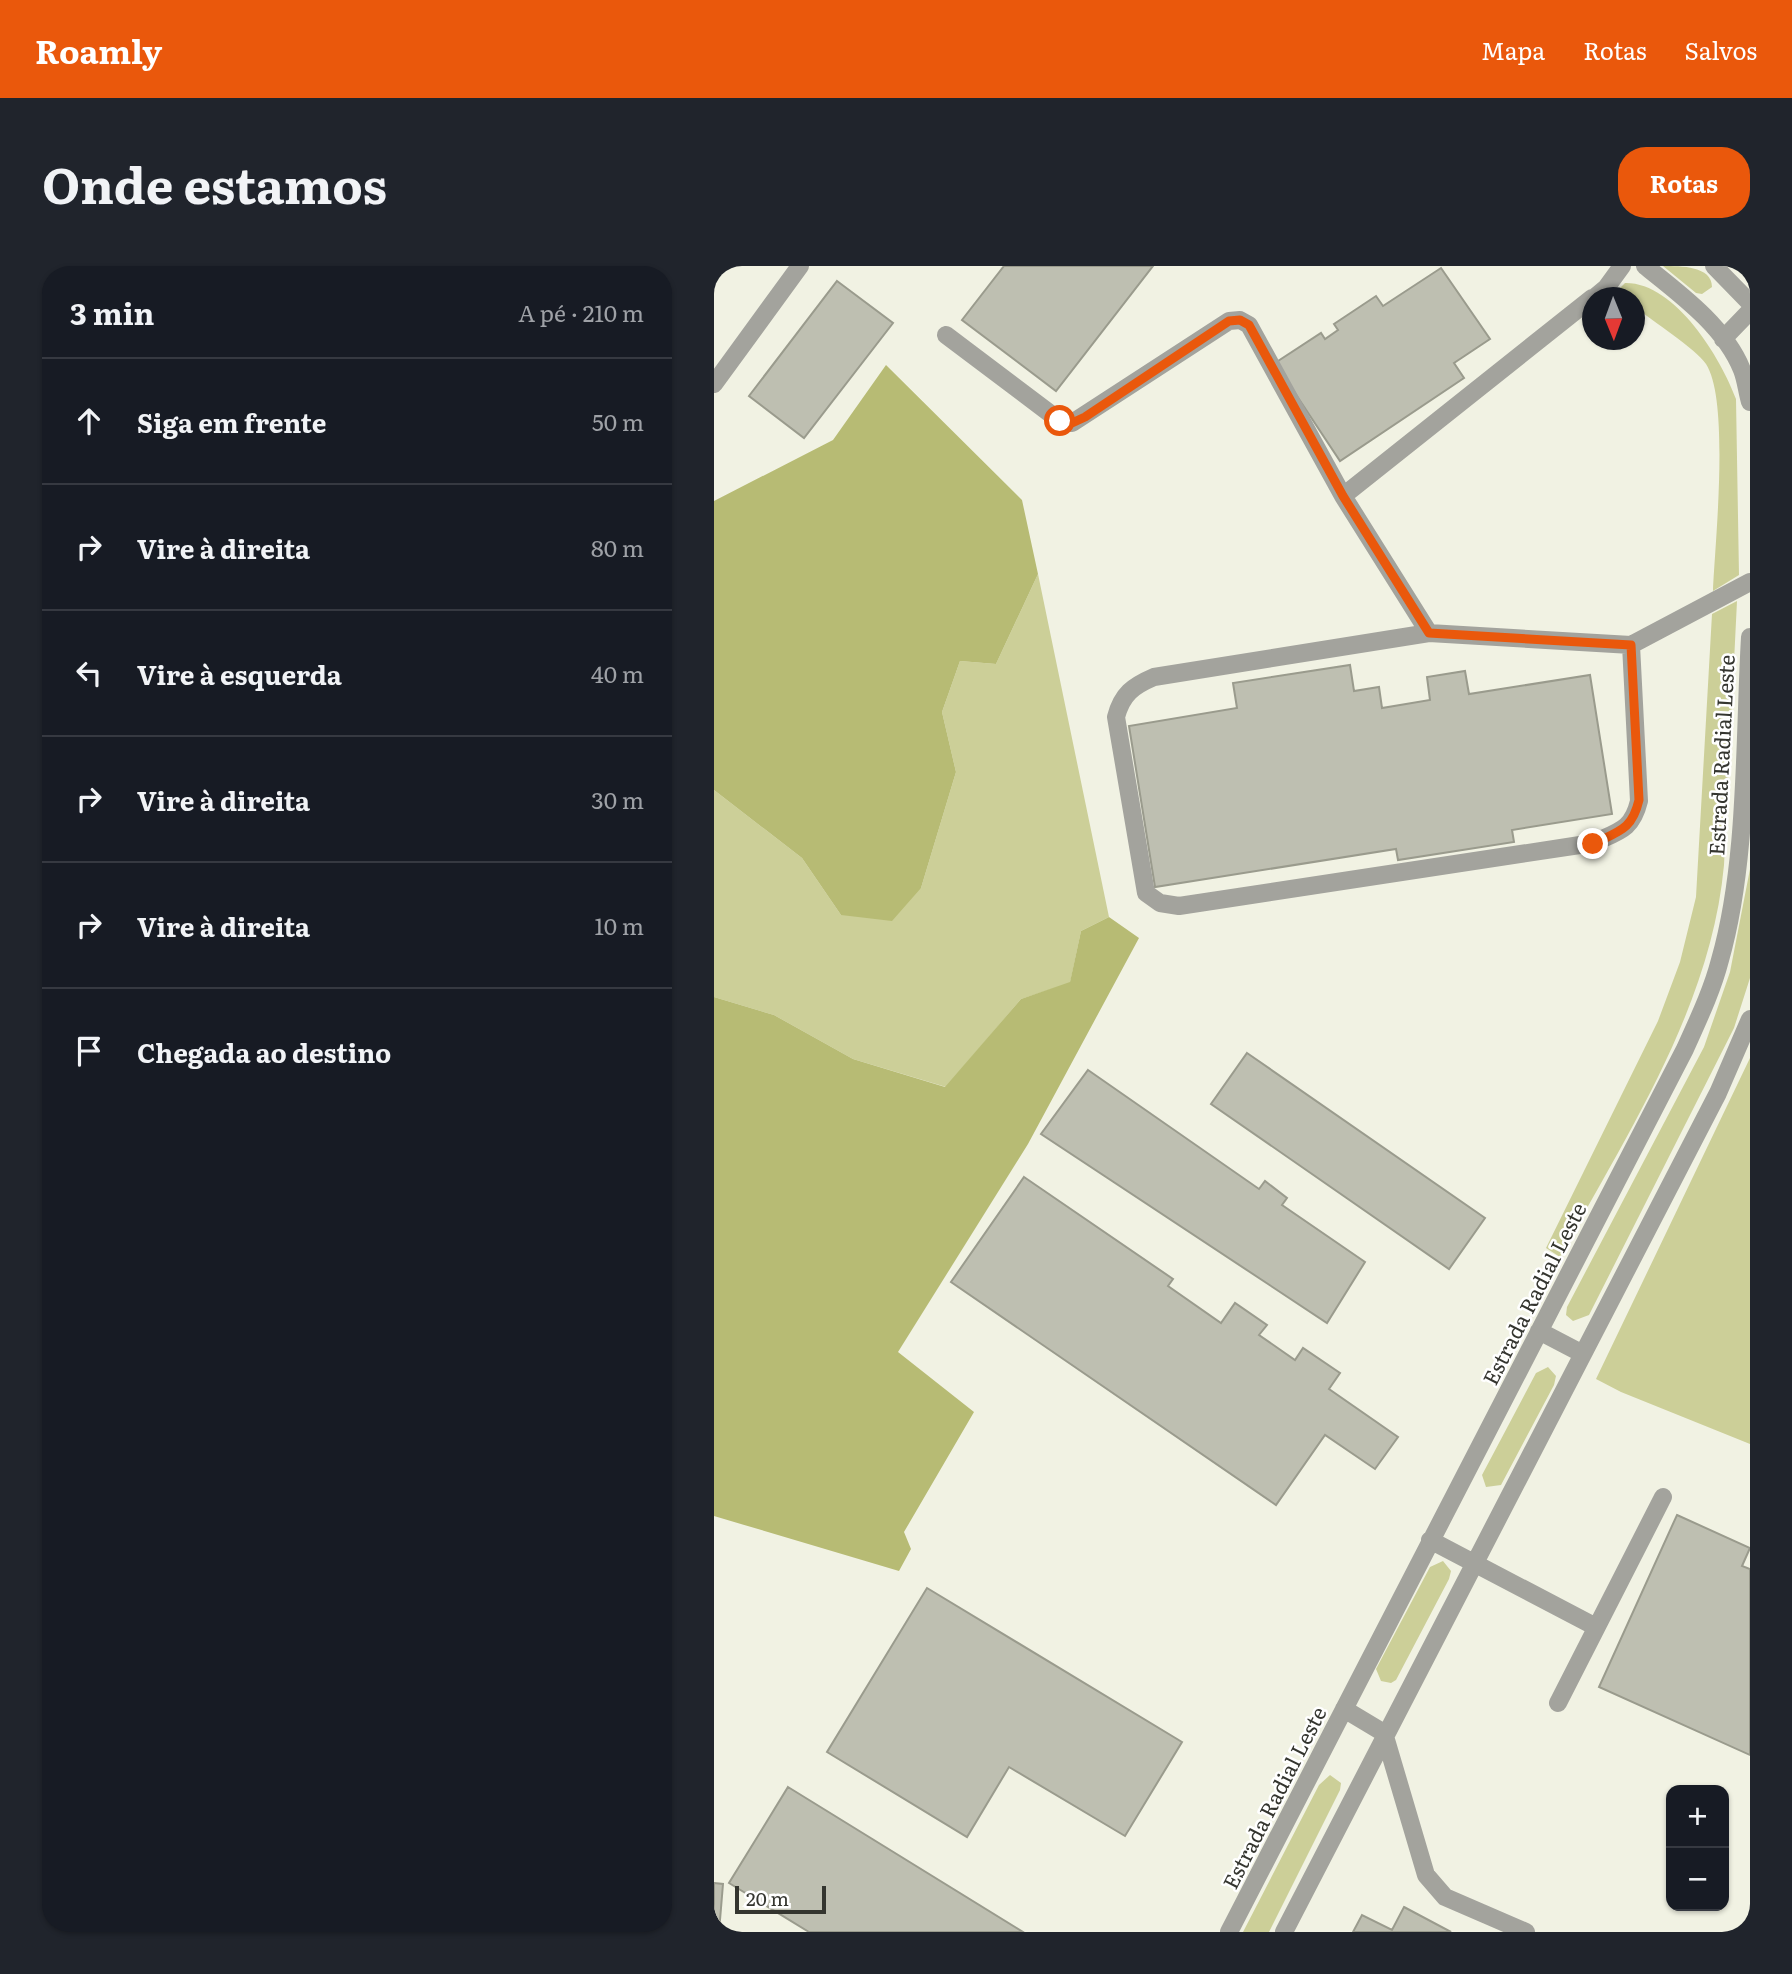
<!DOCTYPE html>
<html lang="pt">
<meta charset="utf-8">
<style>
body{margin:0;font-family:Literata,serif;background:#20242c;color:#f1f3f6}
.controls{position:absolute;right:21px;bottom:21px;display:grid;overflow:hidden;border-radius:14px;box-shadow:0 2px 5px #0004}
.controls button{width:63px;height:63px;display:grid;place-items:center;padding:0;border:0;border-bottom:2px solid #363941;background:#171b24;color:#f1f3f6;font:35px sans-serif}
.compass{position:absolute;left:868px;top:21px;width:63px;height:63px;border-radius:50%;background:#171b24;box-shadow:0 2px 5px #0004;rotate:179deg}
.scale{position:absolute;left:21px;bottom:18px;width:91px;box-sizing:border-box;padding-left:7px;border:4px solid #34352f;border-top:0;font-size:19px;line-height:24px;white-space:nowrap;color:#34352f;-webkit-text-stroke:5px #fff;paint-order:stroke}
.stop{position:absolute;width:21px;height:21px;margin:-16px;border:5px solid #ea580c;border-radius:50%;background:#fff}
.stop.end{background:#ea580c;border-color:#fff;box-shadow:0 2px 7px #0008}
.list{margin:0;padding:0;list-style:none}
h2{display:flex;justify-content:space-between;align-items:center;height:91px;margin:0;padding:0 28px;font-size:30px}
h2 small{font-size:23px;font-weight:400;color:#9ea1a6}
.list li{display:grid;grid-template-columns:46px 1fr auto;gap:21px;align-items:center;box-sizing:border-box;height:126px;padding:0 28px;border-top:2px solid #363941}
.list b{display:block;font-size:26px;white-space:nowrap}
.list em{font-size:23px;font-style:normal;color:#9ea1a6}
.icon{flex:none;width:38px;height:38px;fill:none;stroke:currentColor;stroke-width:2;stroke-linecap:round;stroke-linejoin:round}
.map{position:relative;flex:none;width:1036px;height:1666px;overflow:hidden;border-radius:28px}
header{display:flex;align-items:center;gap:42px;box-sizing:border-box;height:98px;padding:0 35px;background:#ea580c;color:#fff}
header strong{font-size:33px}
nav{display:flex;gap:38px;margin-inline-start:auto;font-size:24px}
.intro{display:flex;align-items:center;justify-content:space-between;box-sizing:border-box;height:168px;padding:0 42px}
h1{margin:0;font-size:49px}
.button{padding:18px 32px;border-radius:28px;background:#ea580c;color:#fff;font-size:24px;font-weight:700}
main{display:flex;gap:42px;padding:0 42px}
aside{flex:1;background:#171b24;border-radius:28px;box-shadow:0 2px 5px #0004}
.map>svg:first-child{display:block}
.green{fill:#cccf98}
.forest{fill:#b7bb74}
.building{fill:#bebfb1;stroke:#9a9b8d;stroke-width:2}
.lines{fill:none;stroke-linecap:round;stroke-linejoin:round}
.minor{stroke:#a3a39d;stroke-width:18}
.route{stroke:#ea580c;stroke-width:9}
.labels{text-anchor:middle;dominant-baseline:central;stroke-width:5;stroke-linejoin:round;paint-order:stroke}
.street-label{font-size:21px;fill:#34352f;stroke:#fff}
</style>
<header>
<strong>Roamly</strong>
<nav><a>Mapa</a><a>Rotas</a><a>Salvos</a></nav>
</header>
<div class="intro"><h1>Onde estamos</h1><a class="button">Rotas</a></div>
<main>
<aside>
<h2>3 min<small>A pé · 210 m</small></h2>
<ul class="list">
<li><svg class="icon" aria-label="ahead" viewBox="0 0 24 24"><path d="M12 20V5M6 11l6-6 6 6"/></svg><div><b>Siga em frente</b></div><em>50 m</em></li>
<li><svg class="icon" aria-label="right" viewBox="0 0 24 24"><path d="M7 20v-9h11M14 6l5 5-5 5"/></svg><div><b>Vire à direita</b></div><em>80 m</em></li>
<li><svg class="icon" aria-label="left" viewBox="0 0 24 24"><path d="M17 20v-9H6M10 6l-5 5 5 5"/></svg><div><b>Vire à esquerda</b></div><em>40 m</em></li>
<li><svg class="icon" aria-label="right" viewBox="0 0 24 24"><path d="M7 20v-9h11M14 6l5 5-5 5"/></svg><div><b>Vire à direita</b></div><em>30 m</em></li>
<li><svg class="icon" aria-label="right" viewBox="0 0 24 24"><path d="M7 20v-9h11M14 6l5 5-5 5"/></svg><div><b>Vire à direita</b></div><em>10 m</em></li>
<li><svg class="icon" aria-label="arrive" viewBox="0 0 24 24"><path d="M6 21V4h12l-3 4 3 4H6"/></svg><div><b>Chegada ao destino</b></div></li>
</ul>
</aside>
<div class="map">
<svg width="1036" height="1666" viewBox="0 0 1036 1666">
<rect width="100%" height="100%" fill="#f1f2e3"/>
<path class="green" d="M 949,0 C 967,0 998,0 998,21 L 988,28 L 982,27 Z
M 911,17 C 961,16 1007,92 1022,133 L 1025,309 L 999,325 C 1001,276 1016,135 992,98 C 982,83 937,54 921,41 L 920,32 L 908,31 L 901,27 Z
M 324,308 L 395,651 L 367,665 L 356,717 L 307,733 L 232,821 L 139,793 L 60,749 L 0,731 L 0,524 L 88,592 L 127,649 L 207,622 L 242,506 L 228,446 L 246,395 L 282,398 Z
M 1023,335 L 1010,599 C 997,742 913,867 846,991 L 832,982 L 944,755 L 966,696 L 982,631 L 998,348 Z
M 1036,603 L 1036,712 L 1020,762 L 875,1049 L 859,1055 L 852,1049 L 853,1041 L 990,781 L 1016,706 Z
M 1036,792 L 1036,1178 L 907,1126 L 882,1113 Z
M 834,1101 L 842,1110 L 840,1119 L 787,1219 L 772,1221 L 768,1209 L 822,1107 Z
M 729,1295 L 737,1305 L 735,1313 L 682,1414 L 677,1417 L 667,1415 L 662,1403 L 716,1301 Z
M 616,1509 L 627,1517 L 626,1524 L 555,1666 L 529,1666 L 605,1519 Z"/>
<path class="forest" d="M 172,99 L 308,234 L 324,308 L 282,398 L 246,395 L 228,446 L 242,506 L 207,622 L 178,655 L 127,649 L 88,592 L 0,524 L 0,235 L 119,174 Z
M 395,651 L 425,672 L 314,878 L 184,1086 L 260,1146 L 190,1266 L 197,1283 L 185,1305 L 0,1250 L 0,731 L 60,749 L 139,793 L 231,821 L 307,733 L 356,716 L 367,665 Z"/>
<path class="building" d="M 290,0 L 439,0 L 342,125 L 248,54 Z
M 727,2 L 776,73 L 740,97 L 750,112 L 626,195 L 561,97 L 607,67 L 611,73 L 624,64 L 620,58 L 662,30 L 669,40 Z
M 123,15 L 179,57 L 90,172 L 35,130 Z
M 636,399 L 640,425 L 665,421 L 668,442 L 716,434 L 713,411 L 751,405 L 755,428 L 876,409 L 898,548 L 798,564 L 800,576 L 684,594 L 682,583 L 441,621 L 415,460 L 523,442 L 519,417 Z
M 533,787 L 771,952 L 735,1003 L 497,838 Z
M 374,804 L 545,923 L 551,915 L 573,932 L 568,939 L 651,996 L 613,1057 L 327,868 Z
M 310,911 L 459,1013 L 454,1020 L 507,1057 L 521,1037 L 553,1059 L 545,1069 L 581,1094 L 589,1082 L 626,1107 L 615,1123 L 684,1171 L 661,1203 L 611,1169 L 562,1239 L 237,1016 Z
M 963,1249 L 1036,1282 L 1028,1300 L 1036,1303 L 1036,1489 L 885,1421 Z
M 213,1322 L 468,1476 L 411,1570 L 295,1501 L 253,1571 L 113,1486 Z
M 74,1521 L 309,1666 L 95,1666 L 15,1617 Z
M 0,1617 L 9,1618 L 5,1666 L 0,1666 Z
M 690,1641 L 737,1666 L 639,1666 L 648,1649 L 678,1664 Z"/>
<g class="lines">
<path class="minor" d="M 931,0 C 966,28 1011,61 1028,104 C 1032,114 1033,126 1036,136
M 1000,0 L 1036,37
M 880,32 L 892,22 L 908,0
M 232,69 L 346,155 L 358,157 L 515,55 L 526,54 L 535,59 L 629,230 L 715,367
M 1009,73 L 1036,45
M 0,118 L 86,0
M 629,230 L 878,32
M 917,379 L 925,535 C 918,564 905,565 879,577 L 465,640 L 446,637 L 432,627 L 402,451 C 408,428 419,420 440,411 L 715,367 L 917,379 L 1036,316
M 825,1065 L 869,1088
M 716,1274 L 882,1361
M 844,1437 L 949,1231
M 630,1443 L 670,1467 L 712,1609 L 731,1631 L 812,1666
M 515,1666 L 971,783 C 984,754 998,725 1006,694 C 1034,596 1030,474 1036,371
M 570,1666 L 1004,827 L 1036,753"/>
</g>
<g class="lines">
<path class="route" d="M 346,155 L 358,157 L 371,151 L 515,55 L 526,54 L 535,59 L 629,230 L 715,367 L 917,379 L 925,534 C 918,564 905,565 879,578"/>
</g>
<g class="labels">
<g class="street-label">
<text transform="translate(1006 489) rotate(-87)">Estrada Radial Leste</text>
<text transform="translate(819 1027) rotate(-63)">Estrada Radial Leste</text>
<text transform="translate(559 1531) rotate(-63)">Estrada Radial Leste</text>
</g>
</g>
</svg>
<div class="controls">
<button>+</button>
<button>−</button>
</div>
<svg class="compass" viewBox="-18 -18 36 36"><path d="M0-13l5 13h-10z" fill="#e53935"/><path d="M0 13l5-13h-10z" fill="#9ea1a6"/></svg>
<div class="scale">20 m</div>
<div class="stop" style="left:346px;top:155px"></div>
<div class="stop end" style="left:879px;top:578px"></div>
</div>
</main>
